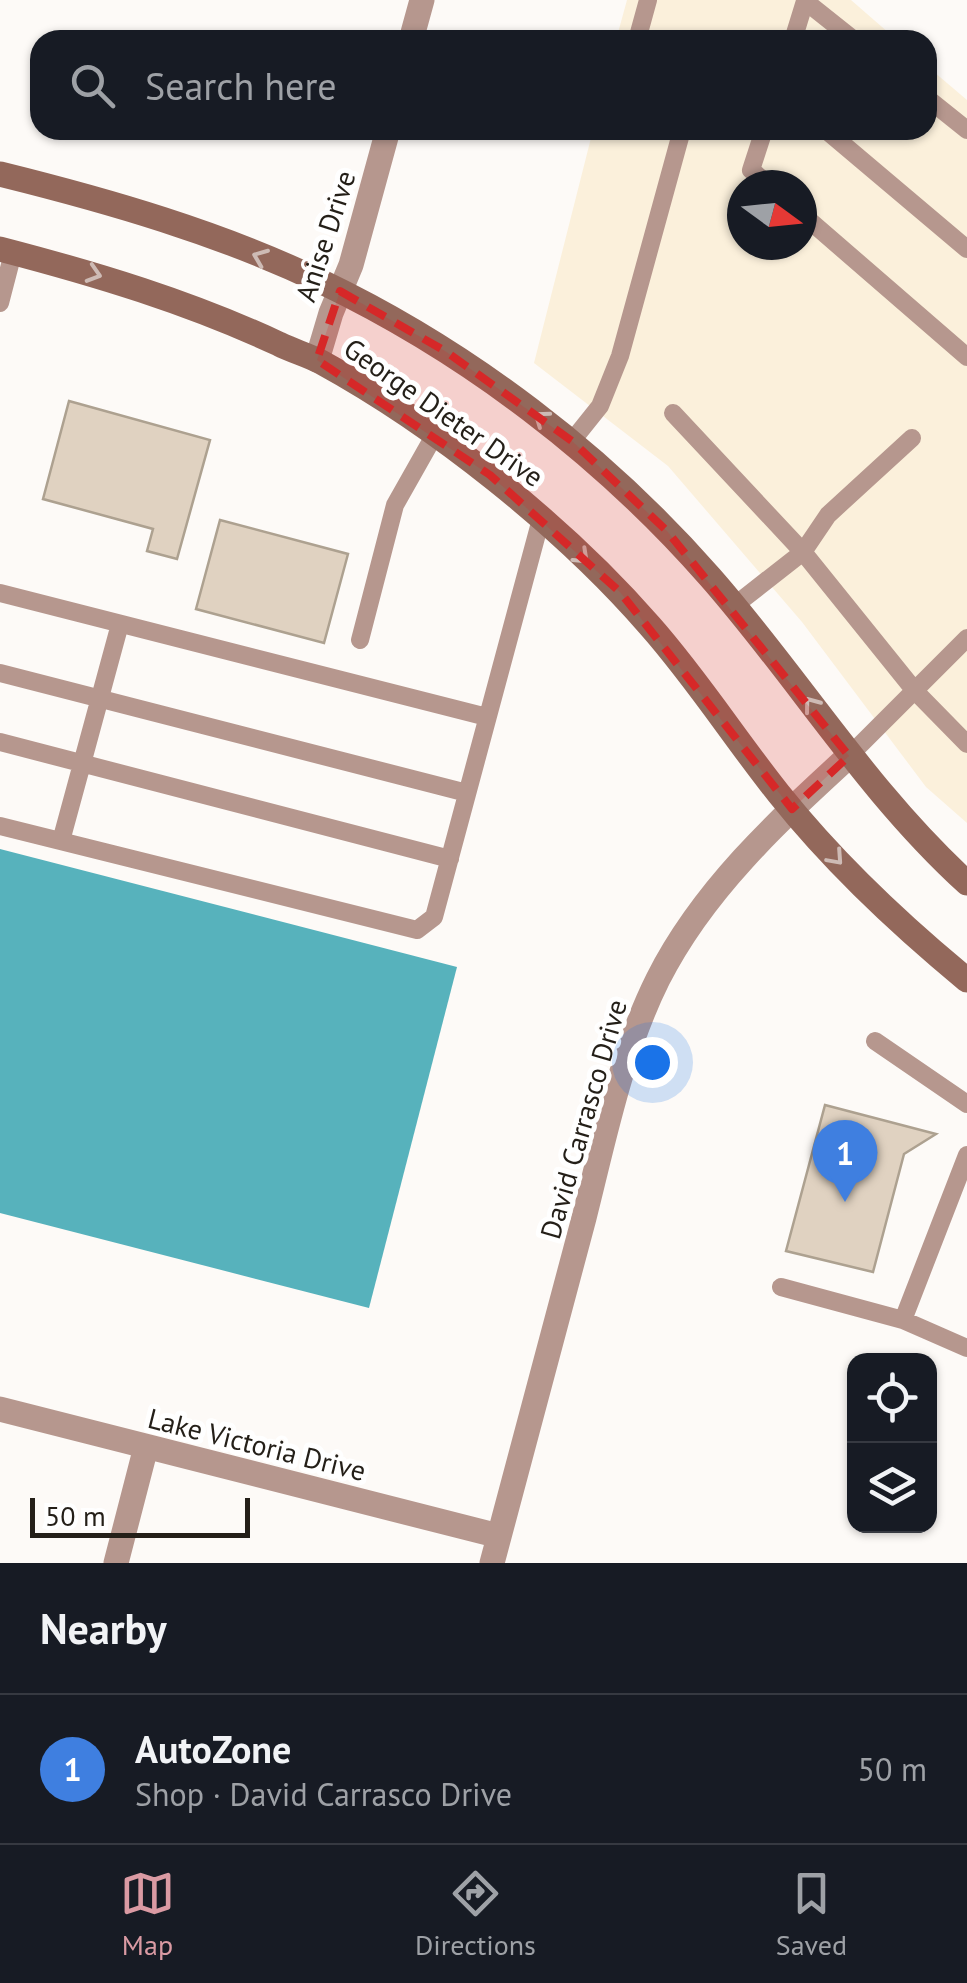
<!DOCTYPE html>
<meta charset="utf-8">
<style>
body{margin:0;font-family:"PT Sans",sans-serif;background:#242831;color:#f1f3f6}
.controls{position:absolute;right:30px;bottom:30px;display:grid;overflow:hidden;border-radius:20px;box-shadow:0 2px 8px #0004}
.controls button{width:90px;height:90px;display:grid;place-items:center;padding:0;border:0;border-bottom:2px solid #363941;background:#171b24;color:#f1f3f6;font:50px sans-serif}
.compass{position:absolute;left:727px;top:170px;width:90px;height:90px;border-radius:50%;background:#171b24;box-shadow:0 2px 8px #0004;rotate:105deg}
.scale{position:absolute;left:30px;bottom:25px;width:220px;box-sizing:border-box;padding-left:10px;border:5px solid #241f18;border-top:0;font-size:28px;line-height:35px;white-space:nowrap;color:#241f18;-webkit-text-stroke:8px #fff;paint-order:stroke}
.you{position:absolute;left:652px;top:1062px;width:35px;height:35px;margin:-25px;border:8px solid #fff;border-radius:50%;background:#1a73e8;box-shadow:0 0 0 15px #1a73e833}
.badge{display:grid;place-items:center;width:65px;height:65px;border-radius:50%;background:#da9aa3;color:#fff;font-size:32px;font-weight:700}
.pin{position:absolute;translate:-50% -82px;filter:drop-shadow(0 2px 5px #0008)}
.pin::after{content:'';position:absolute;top:52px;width:35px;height:30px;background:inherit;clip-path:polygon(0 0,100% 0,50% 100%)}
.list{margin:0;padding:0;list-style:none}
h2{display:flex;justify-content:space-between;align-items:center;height:130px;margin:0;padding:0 40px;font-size:42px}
h2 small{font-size:32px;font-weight:400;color:#9ea1a6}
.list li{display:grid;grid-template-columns:65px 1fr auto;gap:30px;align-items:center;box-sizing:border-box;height:150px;padding:0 40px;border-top:2px solid #363941}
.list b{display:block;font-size:38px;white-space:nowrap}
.list p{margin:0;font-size:32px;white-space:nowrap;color:#9ea1a6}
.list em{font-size:32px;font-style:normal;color:#9ea1a6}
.icon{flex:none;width:55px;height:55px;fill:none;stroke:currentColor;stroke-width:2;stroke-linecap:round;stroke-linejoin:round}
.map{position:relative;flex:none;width:967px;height:1563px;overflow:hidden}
.search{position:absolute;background:#171b24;box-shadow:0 2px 8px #0004;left:30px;right:30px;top:30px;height:110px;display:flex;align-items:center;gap:25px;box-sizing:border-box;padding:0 35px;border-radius:30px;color:#9ea1a6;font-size:38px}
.sheet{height:280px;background:#171b24}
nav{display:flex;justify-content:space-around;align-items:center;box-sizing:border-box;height:140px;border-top:2px solid #363941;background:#171b24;font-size:28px;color:#9ea1a6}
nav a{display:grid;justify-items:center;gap:5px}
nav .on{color:#da9aa3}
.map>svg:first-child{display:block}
.commercial{fill:#fbf0db;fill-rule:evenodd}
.water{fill:#57b2bc}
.building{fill:#e0d2c1;stroke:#ada190;stroke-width:2.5}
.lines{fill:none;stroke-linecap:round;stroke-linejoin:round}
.service{stroke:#b6978e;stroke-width:18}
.minor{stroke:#b6978e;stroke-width:25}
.secondary{stroke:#93685b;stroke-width:25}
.oneway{stroke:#cebbb5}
.marked{fill:#d62828;fill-opacity:0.2;stroke:#d62828;stroke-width:8;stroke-dasharray:20 12;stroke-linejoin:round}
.labels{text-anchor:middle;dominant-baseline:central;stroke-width:10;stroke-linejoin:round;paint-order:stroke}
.street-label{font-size:28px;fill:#241f18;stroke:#fff}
</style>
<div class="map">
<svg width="967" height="1563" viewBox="0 0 967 1563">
<rect width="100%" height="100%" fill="#fdfaf7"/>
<path class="commercial" d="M 627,0 L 851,0 L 897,40 L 616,40 Z
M 927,66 L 967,100 L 967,823 L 926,787 L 802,622 L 668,466 L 534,363 L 593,130 L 927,130 ZM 742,185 L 802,185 L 802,245 L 742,245 Z"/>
<path class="water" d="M 0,849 L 457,967 L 369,1308 L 0,1213 Z"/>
<path class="building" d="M 69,401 L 210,440 L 177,559 L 147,551 L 153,529 L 43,499 Z
M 220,520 L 348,554 L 324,643 L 196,609 Z
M 825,1105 L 936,1134 L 904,1154 L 873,1272 L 786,1251 Z"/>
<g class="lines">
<path class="service" d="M 637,40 L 648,0
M 793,40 L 805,1 L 854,40
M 927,98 L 967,130
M 764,130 L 751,170 L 769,185
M 826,130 L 967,249
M 802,214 L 967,357
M 0,303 L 13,253
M 673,413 L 803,552 L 915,691 L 967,744
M 572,441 L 600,406 L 620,356 L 682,130
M 0,593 L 487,717
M 734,606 L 803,552 L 828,515 L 912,438
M 360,640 L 395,505 L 434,436
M 0,673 L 467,793
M 0,742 L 450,859
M 849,756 L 967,638
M 0,826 L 417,930 L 434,917 L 541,519
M 61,841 L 120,624
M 875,1041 L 967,1104
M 781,1287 L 903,1320 L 967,1348
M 903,1320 L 967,1155"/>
<path class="minor" d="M 411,40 L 422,0
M 317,360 L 331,313 L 351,265 L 388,130
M 0,1409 L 499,1536
M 116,1563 L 146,1447
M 492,1563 C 523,1448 554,1333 584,1218 C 604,1139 621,1053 658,979 C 703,890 776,823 849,756"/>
<path class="secondary" d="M 0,174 C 109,201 220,233 322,282 C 468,352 603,455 710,577 C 798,677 867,792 967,883
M 0,249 C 96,274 189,302 279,344 C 293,351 308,355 321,362 C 436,425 564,527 650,626 C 697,679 735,739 779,794 C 834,863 899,924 967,980"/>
</g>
<defs><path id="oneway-chevron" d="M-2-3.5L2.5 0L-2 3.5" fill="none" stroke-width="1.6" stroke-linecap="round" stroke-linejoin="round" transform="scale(2.5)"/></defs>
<g class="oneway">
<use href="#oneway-chevron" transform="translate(260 257) rotate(-158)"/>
<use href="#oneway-chevron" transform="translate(94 274) rotate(17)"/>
<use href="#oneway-chevron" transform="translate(541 418) rotate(-144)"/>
<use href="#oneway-chevron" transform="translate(582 557) rotate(43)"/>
<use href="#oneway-chevron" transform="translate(811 704) rotate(-127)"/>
<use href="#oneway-chevron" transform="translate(836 858) rotate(48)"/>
</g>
<path class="marked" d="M 340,291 L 445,351 L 572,441 L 667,531 L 849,756 L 792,809 L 620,592 L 490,475 L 317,360 Z"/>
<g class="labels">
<g class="street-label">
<text transform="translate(325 236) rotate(-72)">Anise Drive</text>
<text transform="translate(444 412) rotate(35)">George Dieter Drive</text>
<text transform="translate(583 1119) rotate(-74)">David Carrasco Drive</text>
<text transform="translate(257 1444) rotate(14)">Lake Victoria Drive</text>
</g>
</g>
</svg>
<div class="controls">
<button><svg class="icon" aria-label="locate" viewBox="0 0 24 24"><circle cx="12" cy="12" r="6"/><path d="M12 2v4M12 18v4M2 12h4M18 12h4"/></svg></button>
<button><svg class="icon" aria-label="layers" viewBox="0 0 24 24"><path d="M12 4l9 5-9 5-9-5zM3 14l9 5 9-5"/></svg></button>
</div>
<svg class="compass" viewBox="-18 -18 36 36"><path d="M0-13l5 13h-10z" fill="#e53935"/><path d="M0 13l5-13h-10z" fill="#9ea1a6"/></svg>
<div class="scale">50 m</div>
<div class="you"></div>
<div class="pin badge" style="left:845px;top:1202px;background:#3f7fe0">1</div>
<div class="search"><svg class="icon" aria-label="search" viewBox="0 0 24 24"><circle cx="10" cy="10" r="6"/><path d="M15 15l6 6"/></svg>Search here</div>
</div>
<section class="sheet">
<h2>Nearby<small></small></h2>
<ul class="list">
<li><span class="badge" style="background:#3f7fe0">1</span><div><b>AutoZone</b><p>Shop · David Carrasco Drive</p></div><em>50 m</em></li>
</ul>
</section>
<nav>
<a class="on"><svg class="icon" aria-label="map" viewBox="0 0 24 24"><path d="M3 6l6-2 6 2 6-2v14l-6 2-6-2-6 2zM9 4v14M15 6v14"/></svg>Map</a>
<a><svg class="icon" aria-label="directions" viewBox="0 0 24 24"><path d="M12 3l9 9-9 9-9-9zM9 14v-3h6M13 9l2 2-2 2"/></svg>Directions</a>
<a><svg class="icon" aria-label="saved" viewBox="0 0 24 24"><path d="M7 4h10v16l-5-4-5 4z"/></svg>Saved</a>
</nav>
